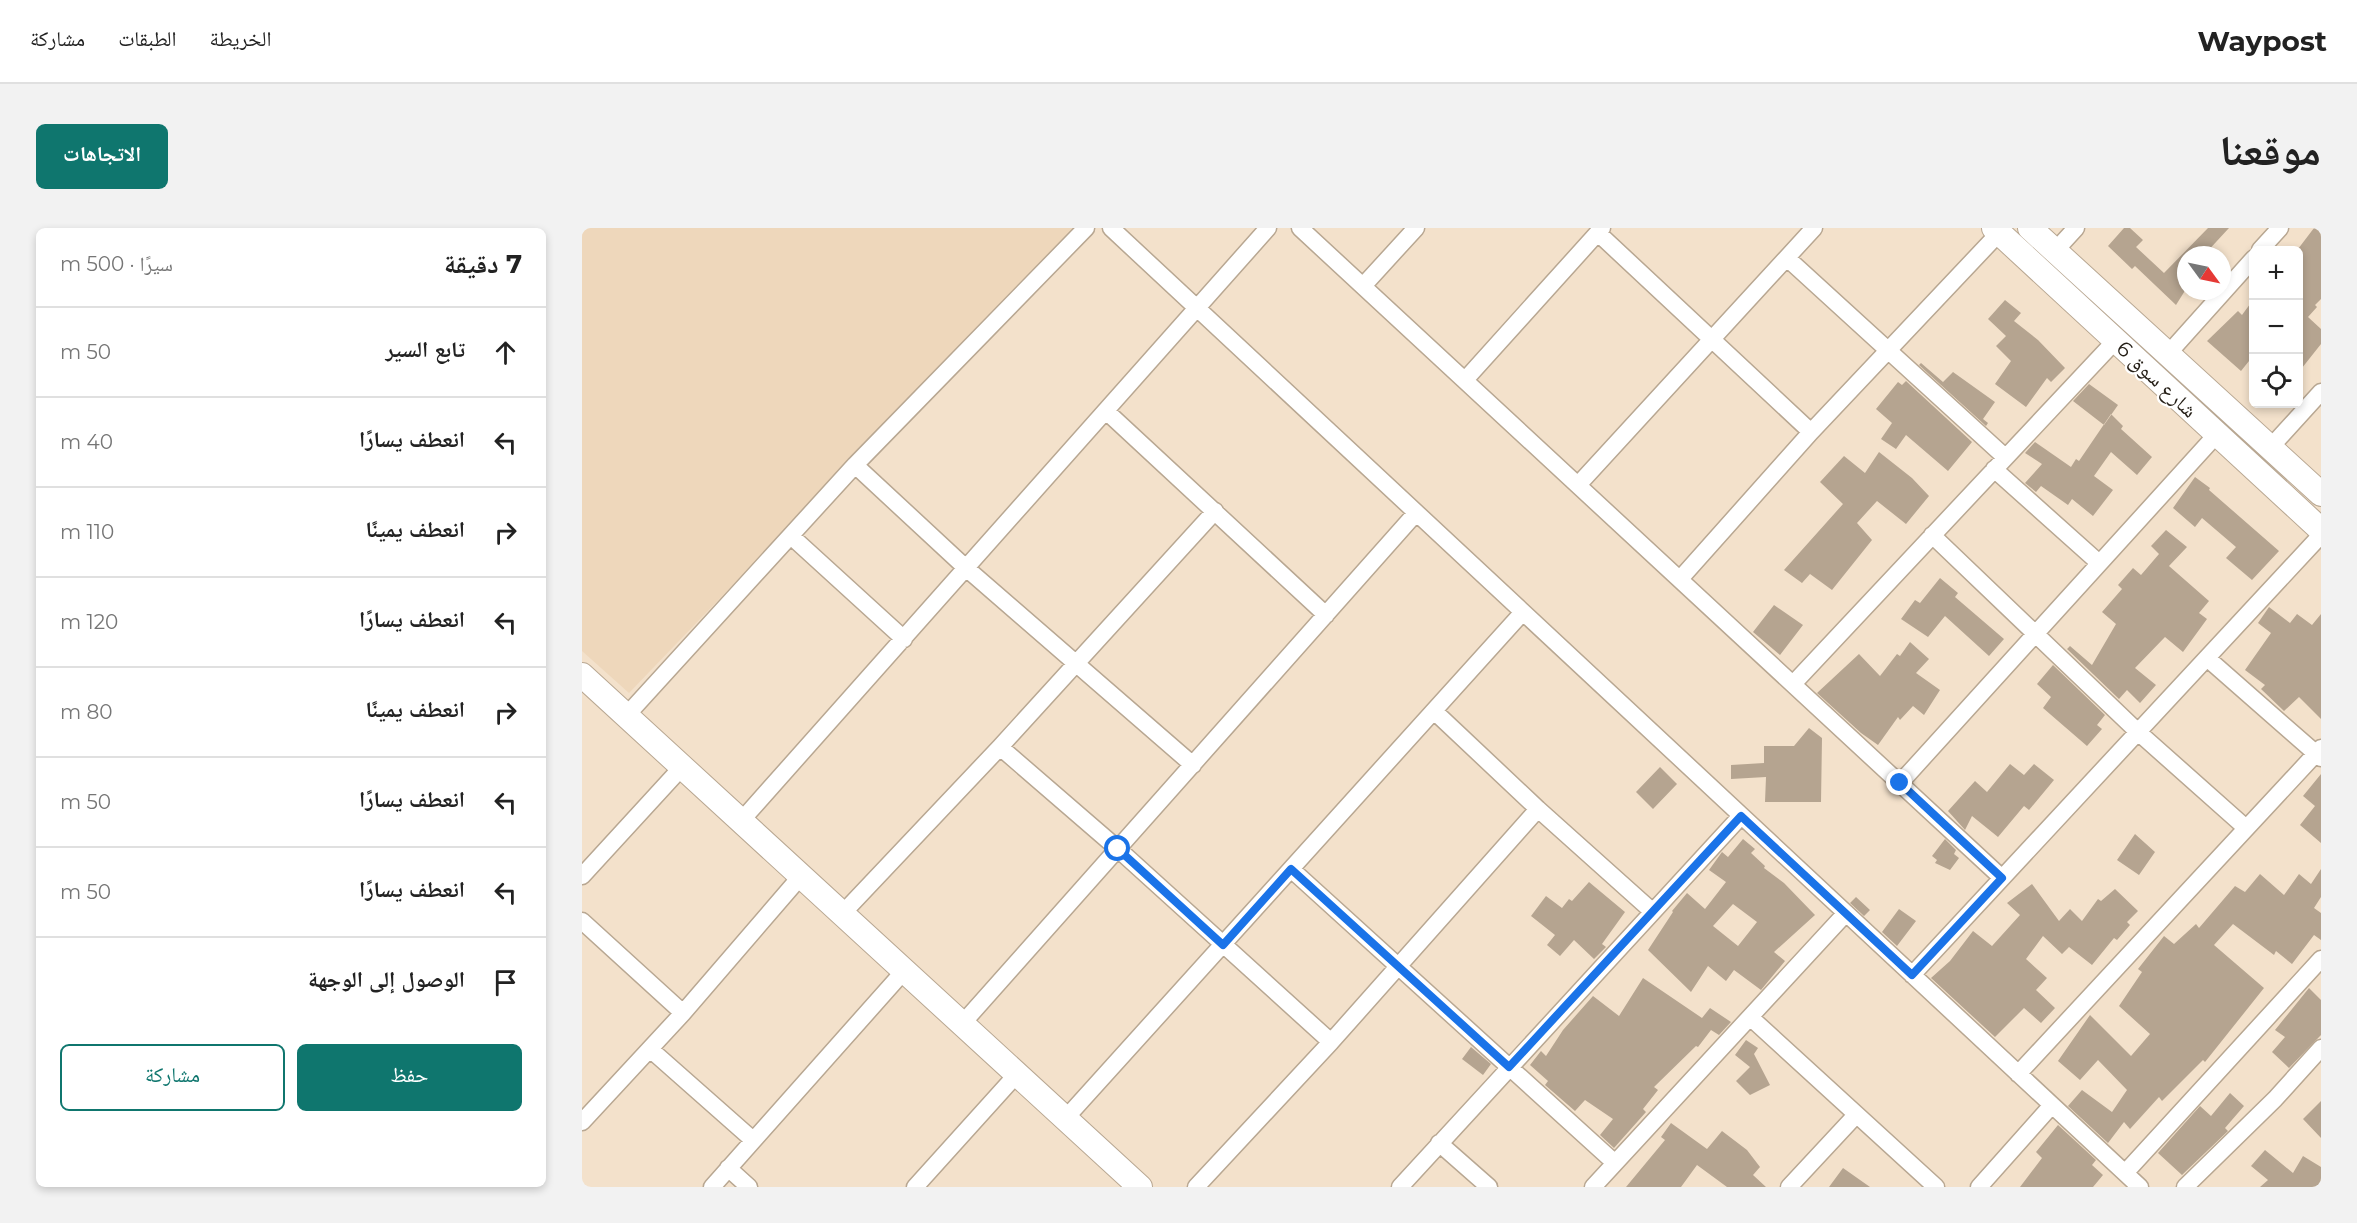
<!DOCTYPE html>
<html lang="ar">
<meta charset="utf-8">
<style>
body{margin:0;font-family:Montserrat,"Noto Naskh Arabic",sans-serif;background:#f2f2f2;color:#222;direction:rtl}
.controls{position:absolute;right:18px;top:18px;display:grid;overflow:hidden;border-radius:9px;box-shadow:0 3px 9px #0003}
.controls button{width:54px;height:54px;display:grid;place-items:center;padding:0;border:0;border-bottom:2px solid #e0e0e0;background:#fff;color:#222;font:30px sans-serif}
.compass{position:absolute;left:1595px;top:18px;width:54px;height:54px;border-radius:50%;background:#fff;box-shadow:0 3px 9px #0003;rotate:123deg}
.stop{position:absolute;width:18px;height:18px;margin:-14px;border:4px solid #1a73e8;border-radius:50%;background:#fff}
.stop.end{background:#1a73e8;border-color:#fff;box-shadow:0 2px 6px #0008}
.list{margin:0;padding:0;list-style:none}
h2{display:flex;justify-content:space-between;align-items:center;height:78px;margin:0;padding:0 24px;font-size:26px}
h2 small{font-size:20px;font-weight:400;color:#767676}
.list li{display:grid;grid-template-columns:39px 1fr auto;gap:18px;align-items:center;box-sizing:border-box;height:90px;padding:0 24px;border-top:2px solid #e0e0e0}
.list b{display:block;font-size:22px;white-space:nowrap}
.list em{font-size:20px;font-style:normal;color:#767676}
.actions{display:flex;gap:12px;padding:18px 24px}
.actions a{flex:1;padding:14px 0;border:2px solid #0f766e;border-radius:9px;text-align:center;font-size:21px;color:#0f766e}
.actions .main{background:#0f766e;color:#fff}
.icon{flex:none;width:33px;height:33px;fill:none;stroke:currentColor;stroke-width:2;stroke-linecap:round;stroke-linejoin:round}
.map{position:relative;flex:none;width:1739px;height:959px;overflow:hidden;direction:ltr;border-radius:9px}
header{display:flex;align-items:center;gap:36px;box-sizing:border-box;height:84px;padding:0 30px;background:#fff;border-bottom:2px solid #e0e0e0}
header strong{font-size:28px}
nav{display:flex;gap:33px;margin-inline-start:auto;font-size:21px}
.intro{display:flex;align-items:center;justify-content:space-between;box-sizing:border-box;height:144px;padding:0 36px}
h1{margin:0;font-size:42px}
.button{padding:15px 27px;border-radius:9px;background:#0f766e;color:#fff;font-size:21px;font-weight:700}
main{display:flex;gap:36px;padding:0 36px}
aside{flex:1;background:#fff;border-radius:9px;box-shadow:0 3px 9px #0003}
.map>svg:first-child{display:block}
.built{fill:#eed7bb}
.building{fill:#b5a490;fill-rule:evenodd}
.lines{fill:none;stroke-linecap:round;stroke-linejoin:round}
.street-casing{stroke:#b8a792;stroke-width:19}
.secondary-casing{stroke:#b8a792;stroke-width:26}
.street{stroke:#fff;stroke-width:16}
.secondary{stroke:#fff;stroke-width:24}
.route{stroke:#1a73e8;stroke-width:8}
.labels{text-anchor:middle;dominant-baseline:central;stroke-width:4.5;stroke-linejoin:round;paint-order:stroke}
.street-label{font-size:21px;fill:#251f17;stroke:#fff}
</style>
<header>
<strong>Waypost</strong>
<nav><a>الخريطة</a><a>الطبقات</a><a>مشاركة</a></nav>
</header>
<div class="intro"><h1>موقعنا</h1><a class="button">الاتجاهات</a></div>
<main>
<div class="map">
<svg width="1739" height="959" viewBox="0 0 1739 959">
<rect width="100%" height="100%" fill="#f3e1cb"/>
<path class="built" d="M 0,0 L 494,0 L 47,465 L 0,423 Z"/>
<path class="building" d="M 1542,0 L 1548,0 L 1561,12 L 1554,19 L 1582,45 L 1626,0 L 1647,0 L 1622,27 L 1604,27 L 1604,61 L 1594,77 L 1553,38 L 1550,41 L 1526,18 Z
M 1732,0 L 1739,0 L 1739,71 L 1733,77 L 1735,79 L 1726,89 L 1739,101 L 1739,116 L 1716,145 L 1716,21 Z
M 1423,72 L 1439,85 L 1432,93 L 1456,112 L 1483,140 L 1469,154 L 1465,150 L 1444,179 L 1413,156 L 1429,133 L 1414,118 L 1424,108 L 1406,91 Z
M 1671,72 L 1671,128 L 1659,143 L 1625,113 L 1656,83 L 1660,87 Z
M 1339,135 L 1361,154 L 1371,144 L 1413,174 L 1401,191 L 1406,195 L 1404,198 L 1337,137 Z
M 1324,153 L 1390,214 L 1366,243 L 1324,207 L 1314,221 L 1299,211 L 1310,195 L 1294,181 L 1316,154 L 1320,157 Z
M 1507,156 L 1536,177 L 1522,197 L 1491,173 Z
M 1529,186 L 1541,198 L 1539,201 L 1570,229 L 1555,247 L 1529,224 L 1512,248 L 1531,262 L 1511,288 L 1490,271 L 1486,277 L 1459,258 L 1454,264 L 1443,255 L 1460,236 L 1443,225 L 1453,214 L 1489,239 L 1494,231 L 1497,233 Z
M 1297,224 L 1330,250 L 1347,268 L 1324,296 L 1295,273 L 1275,295 L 1290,312 L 1250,362 L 1228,346 L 1220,355 L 1202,342 L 1261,276 L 1238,254 L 1262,228 L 1283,245 Z
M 1613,249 L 1628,260 L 1627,262 L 1697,323 L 1670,352 L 1644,330 L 1654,319 L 1620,290 L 1613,299 L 1591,280 Z
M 1584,302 L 1605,319 L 1587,338 L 1627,373 L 1617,385 L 1625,391 L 1601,424 L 1583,409 L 1553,440 L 1574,457 L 1558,475 L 1545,462 L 1537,471 L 1485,421 L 1488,418 L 1510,437 L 1534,396 L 1520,384 L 1540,361 L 1536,357 L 1551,340 L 1559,347 L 1577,326 L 1569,318 Z
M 1358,350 L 1376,365 L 1373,369 L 1422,411 L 1407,428 L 1363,388 L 1346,409 L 1319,391 L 1333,372 L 1338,375 Z
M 1192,377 L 1221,397 L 1198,427 L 1171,404 Z
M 1687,379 L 1708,395 L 1715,386 L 1730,397 L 1739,386 L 1739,491 L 1717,469 L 1702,483 L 1679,461 L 1683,457 L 1663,442 L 1689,405 L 1676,395 Z
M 1328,414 L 1347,431 L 1334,445 L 1358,462 L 1342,487 L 1331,478 L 1318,492 L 1316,489 L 1296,517 L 1279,505 L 1235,465 L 1277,426 L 1298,448 L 1315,426 L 1318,428 Z
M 1471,437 L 1523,487 L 1515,497 L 1520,501 L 1505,518 L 1461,480 L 1469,469 L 1455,456 Z
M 1227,500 L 1240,510 L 1239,574 L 1183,574 L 1184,549 L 1149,551 L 1149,537 L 1182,535 L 1182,518 L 1212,518 Z
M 1428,536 L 1442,547 L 1452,536 L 1472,552 L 1447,582 L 1442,578 L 1416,609 L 1390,588 L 1383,602 L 1366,583 L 1393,553 L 1405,564 Z
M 1078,539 L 1095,556 L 1071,581 L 1054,564 Z
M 1739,546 L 1739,615 L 1718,597 L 1733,578 L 1721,568 Z
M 1553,606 L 1573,624 L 1557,647 L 1535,632 Z
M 1161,611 L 1173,621 L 1169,625 L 1183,638 L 1182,640 L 1202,655 L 1233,687 L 1192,724 L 1203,733 L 1179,762 L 1152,742 L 1144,753 L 1126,738 L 1109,764 L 1066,722 L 1091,684 L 1090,683 L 1105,665 L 1123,681 L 1144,654 L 1127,642 L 1140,624 L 1146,629 ZM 1151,676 L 1175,694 L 1156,718 L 1131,698 Z
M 1363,611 L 1374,622 L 1372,626 L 1377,630 L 1368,642 L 1353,635 L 1355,632 L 1350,628 Z
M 1739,641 L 1739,669 L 1732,680 L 1739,685 L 1739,712 L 1732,707 L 1710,736 L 1694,723 L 1692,727 L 1651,696 L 1632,717 L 1682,760 L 1623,834 L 1621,832 L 1580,873 L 1577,869 L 1548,901 L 1542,894 L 1526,915 L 1486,878 L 1500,862 L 1530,884 L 1545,862 L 1516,832 L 1498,852 L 1476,833 L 1508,787 L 1549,828 L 1568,806 L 1537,778 L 1560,744 L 1556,741 L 1582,708 L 1592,716 L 1614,696 L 1617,700 L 1653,658 L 1663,664 L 1678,646 L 1702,667 L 1717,646 L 1729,656 Z
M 1007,654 L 1043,684 L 1020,716 L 1024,719 L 1012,731 L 992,712 L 978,728 L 965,717 L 973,707 L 949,688 L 964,668 L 980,680 L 987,671 L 990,673 Z
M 1450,656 L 1477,693 L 1488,681 L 1500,693 L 1516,671 L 1519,673 L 1533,661 L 1556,683 L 1545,694 L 1548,697 L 1535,712 L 1532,710 L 1510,737 L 1487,719 L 1480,726 L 1461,708 L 1444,731 L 1465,750 L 1454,762 L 1473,780 L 1459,795 L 1442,780 L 1413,809 L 1349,750 L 1368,733 L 1391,703 L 1410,718 L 1438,687 L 1425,675 Z
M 1274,669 L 1288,682 L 1282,688 L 1268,675 Z
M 1317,681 L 1334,693 L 1315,718 L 1300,704 Z
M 1061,750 L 1120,790 L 1128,780 L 1149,794 L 1137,807 L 1129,802 L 1116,819 L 1114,818 L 1072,859 L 1076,862 L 1061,881 L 1064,884 L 1032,920 L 1018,907 L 1031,891 L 1003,872 L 993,883 L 963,857 L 966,853 L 948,837 L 959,823 L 964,828 L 981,802 L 1011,768 L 1037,788 Z
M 1727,760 L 1739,772 L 1739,807 L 1707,840 L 1690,824 L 1703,809 L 1693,802 Z
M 1164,812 L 1176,820 L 1172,826 L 1188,857 L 1168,867 L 1154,853 L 1168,839 L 1153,827 Z
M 889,819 L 909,836 L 901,847 L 880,831 Z
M 1648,865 L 1662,878 L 1643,900 L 1646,903 L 1600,947 L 1576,925 L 1618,878 L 1629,888 Z
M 1739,873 L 1739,910 L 1721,891 Z
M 1089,895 L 1125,921 L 1140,903 L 1165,922 L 1178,939 L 1171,947 L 1184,959 L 1145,959 L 1115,937 L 1099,959 L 1044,959 L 1083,912 L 1079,909 Z
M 1476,897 L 1514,932 L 1510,937 L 1521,947 L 1511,959 L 1438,959 L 1460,930 L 1454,924 Z
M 1683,922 L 1711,945 L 1721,928 L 1739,939 L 1739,959 L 1678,959 L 1686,952 L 1669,938 Z
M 1261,940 L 1288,959 L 1247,959 Z"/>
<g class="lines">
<defs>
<path id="street" d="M 529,0 L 1558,959
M 718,0 L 1420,650
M 1016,5 L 1229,204
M 1678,22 L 1698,0
M 1473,23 L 1494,0
M 1205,30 L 1423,229
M 781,58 L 834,0
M 1585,127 L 1672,30
M 883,152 L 1020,0
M 524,183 L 744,387
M 1687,221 L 1739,164
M 273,237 L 384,340 L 611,537
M 1412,241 L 1516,334
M 996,257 L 1232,0
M 1350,307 L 1556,504 L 1664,600
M 209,308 L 322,411
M 1098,351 L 1229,204 L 1417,5
M 1625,430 L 1739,530
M 1211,456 L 1534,112
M 852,483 L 956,581 L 1071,684
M 44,488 L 273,237 L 504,0
M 418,519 L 536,621 L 749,814
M 1318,555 L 1635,206
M 159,593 L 686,0
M 709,641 L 1033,935
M 0,648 L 100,539
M 260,686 L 418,519 L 633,283
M 0,693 L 101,785
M 1330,747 L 1739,307
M 1168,789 L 1354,959
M 380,796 L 834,285
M 68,821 L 171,912
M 1436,846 L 1739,520
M 483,891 L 941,384
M 0,894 L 101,785 L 219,648
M 857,915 L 907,959
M 146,940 L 167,959
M 1543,945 L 1739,731
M 130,959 L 322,743
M 333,959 L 435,846
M 614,959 L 749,814 L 956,581
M 818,959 L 1159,588
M 1011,959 L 1264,685
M 1207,959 L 1274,887
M 1397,959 L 1470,877
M 1603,959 L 1693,871 L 1739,820"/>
<path id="secondary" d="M 1412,0 L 1739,302
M 1448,0 L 1739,266
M 0,447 L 558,959"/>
</defs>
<use href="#street" class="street-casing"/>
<use href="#secondary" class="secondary-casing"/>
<use href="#street" class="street"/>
<use href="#secondary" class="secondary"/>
</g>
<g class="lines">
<path class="route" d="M 536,621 L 641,717 L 709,641 L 927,839 L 1159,588 L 1330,747 L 1420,650 L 1318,555"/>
</g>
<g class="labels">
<g class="street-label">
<text transform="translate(1575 151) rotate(43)">شارع سوق 6</text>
</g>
</g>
</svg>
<div class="controls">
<button>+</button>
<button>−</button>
<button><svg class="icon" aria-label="locate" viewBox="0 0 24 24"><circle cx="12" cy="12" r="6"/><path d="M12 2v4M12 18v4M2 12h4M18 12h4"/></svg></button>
</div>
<svg class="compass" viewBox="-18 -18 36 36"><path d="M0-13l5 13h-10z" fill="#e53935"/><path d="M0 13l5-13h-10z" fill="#767676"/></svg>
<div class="stop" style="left:536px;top:621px"></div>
<div class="stop end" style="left:1318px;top:555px"></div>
</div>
<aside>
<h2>7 دقيقة<small>سيرًا · 500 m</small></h2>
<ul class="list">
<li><svg class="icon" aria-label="ahead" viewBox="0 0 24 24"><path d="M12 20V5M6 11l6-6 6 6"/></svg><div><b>تابع السير</b></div><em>50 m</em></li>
<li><svg class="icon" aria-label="left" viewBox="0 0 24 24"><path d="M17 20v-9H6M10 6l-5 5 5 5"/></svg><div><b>انعطف يسارًا</b></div><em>40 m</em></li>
<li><svg class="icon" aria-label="right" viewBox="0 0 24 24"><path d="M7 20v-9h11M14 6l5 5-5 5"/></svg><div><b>انعطف يمينًا</b></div><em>110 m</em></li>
<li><svg class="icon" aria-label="left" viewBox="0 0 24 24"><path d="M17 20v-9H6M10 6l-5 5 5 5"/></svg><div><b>انعطف يسارًا</b></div><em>120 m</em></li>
<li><svg class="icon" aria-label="right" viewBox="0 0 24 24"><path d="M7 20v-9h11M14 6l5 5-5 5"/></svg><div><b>انعطف يمينًا</b></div><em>80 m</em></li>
<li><svg class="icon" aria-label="left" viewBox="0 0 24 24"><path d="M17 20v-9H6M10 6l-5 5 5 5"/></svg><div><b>انعطف يسارًا</b></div><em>50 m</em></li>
<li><svg class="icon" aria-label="left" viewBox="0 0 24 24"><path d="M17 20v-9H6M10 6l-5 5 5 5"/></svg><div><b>انعطف يسارًا</b></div><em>50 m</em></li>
<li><svg class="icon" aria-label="arrive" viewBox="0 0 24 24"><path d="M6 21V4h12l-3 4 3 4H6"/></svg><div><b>الوصول إلى الوجهة</b></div></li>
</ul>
<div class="actions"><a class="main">حفظ</a><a>مشاركة</a></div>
</aside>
</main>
